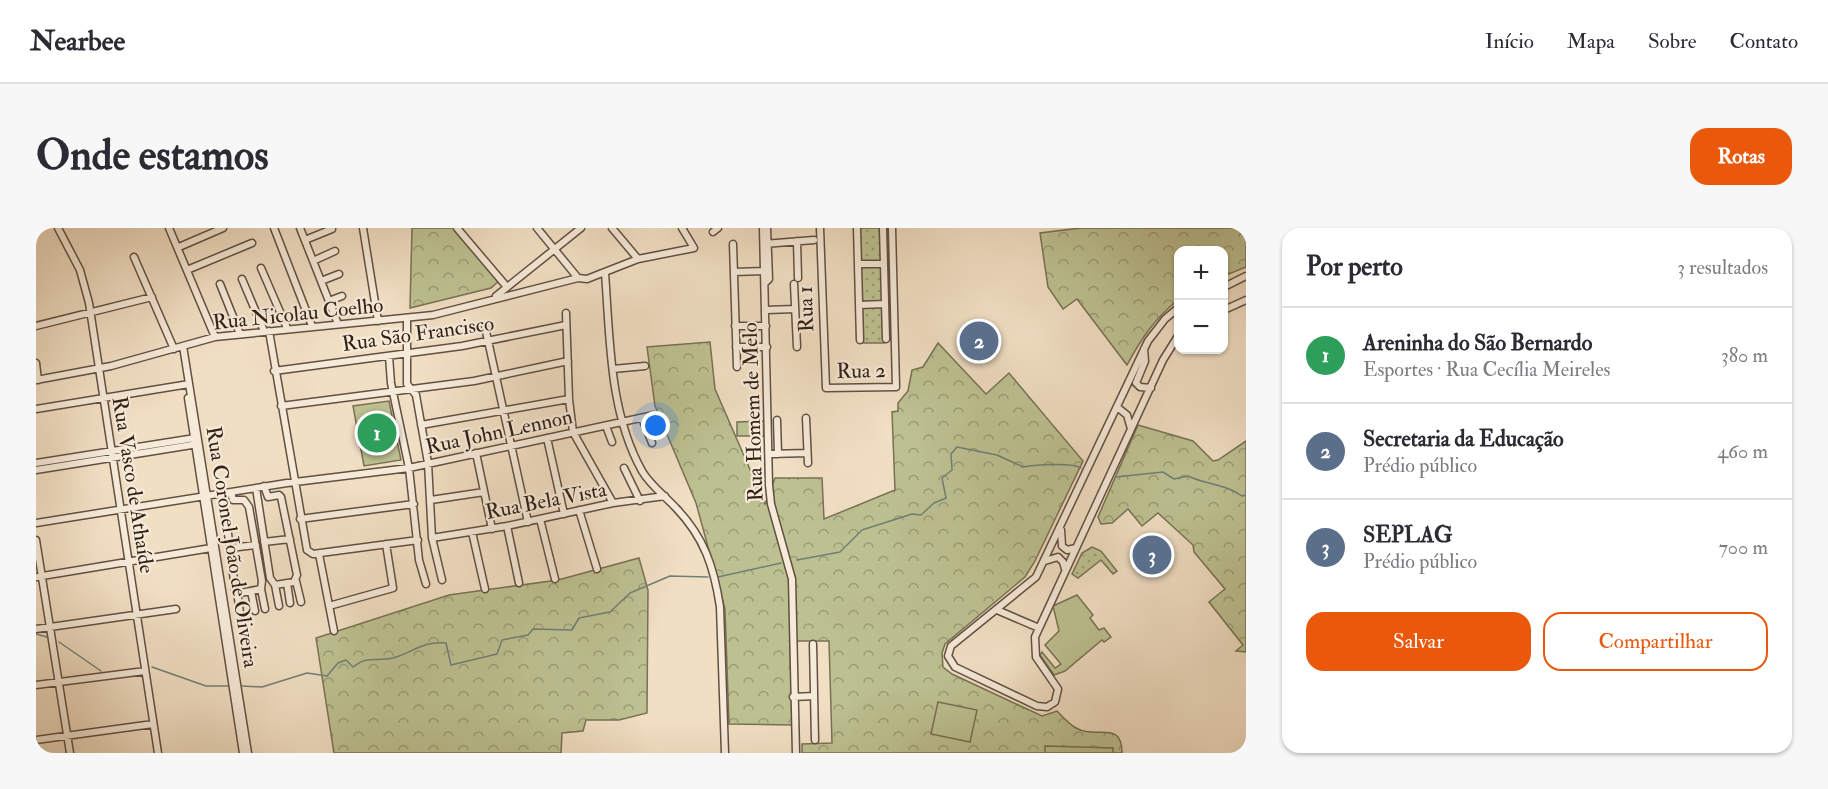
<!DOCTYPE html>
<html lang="pt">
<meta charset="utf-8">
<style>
body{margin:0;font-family:"IM FELL Double Pica",serif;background:#f7f7f7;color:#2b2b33}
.controls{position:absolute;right:18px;top:18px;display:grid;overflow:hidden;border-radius:12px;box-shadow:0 2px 4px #0004}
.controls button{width:54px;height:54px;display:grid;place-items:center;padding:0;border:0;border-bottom:2px solid #e1e1e2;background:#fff;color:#2b2b33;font:30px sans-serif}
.you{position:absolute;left:620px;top:198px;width:21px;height:21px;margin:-15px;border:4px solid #fff;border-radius:50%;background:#1a73e8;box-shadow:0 0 0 9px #1a73e833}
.badge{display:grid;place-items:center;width:39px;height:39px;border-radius:50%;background:#ea580c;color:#fff;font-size:20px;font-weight:700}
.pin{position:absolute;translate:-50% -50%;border:3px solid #fff;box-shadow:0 2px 6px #0006}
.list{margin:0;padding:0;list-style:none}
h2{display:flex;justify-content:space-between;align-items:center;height:78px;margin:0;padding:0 24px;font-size:26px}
h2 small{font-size:20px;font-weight:400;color:#7c7c81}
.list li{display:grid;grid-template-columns:39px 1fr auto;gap:18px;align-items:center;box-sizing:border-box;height:96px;padding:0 24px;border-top:2px solid #e1e1e2}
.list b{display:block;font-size:22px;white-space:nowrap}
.list p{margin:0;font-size:20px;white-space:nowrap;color:#7c7c81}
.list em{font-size:20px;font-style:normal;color:#7c7c81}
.actions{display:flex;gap:12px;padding:18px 24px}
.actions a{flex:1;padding:14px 0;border:2px solid #ea580c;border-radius:18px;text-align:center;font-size:21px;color:#ea580c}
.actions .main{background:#ea580c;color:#fff}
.map{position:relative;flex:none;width:1210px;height:525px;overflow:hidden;border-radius:18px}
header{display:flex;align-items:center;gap:36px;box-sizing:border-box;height:84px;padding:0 30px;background:#fff;border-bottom:2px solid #e1e1e2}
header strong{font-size:28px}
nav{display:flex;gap:33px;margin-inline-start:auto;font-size:21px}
.intro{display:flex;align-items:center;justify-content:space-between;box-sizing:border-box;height:144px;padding:0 36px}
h1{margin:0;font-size:42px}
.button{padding:15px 27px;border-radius:18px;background:#ea580c;color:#fff;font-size:21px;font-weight:700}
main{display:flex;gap:36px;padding:0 36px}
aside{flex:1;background:#fff;border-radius:18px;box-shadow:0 2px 4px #0004}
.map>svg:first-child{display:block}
.grass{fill:url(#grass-dots);stroke:#787154;stroke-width:1.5}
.forest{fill:url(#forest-crowns);stroke:#787154;stroke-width:1.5}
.green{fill:#bdc192;stroke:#787154;stroke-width:1.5}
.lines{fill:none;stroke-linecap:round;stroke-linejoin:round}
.stream{stroke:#717f75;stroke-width:1.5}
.minor-casing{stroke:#625042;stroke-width:9}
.minor{stroke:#f6ead9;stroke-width:6}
.labels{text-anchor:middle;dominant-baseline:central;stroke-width:4.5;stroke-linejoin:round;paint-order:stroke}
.street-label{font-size:21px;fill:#322116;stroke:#f6ead9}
</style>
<header>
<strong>Nearbee</strong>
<nav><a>Início</a><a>Mapa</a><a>Sobre</a><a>Contato</a></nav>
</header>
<div class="intro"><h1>Onde estamos</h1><a class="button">Rotas</a></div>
<main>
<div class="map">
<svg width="1210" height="525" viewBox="0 0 1210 525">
<defs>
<pattern id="grass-dots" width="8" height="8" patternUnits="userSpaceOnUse" patternTransform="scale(1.5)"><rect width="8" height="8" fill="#bdc192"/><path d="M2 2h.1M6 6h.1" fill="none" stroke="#9a9c76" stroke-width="1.8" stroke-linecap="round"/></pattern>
<pattern id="forest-crowns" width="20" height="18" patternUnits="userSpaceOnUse" patternTransform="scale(1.5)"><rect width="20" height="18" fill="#bdc192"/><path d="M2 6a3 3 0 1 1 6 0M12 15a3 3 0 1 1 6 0" fill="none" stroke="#9a9c76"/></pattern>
</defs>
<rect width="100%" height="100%" fill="#f1dfc4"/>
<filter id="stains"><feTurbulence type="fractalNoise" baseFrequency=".00333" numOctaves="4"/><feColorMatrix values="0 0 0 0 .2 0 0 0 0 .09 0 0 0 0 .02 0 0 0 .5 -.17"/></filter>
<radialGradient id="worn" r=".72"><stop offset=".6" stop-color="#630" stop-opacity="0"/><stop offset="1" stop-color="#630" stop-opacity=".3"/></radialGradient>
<path class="grass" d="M 824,0 L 844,0 L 845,33 L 825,34 Z
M 845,38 L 847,74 L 826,75 L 825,39 Z
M 847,78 L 848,115 L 827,115 L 826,79 Z
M 1056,319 L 1065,323 L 1081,343 L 1077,346 L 1065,332 L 1042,350 L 1036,346 L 1046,325 Z"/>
<path class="forest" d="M 376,0 L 419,0 L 463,53 L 455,60 L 374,80 Z
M 1045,0 L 1210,0 L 1210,39 L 1188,48 L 1188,22 L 1142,22 L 1142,72 C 1119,90 1105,111 1091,137 L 1041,71 L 1027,81 L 1012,59 L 1004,5 Z
M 674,114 L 679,161 L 729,276 L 739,250 L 786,250 L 788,291 L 859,262 L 856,184 L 862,183 L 862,175 L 872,163 L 876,142 L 887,139 L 902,115 L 950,166 L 973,145 L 1047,233 L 999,333 L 989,349 L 909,416 L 906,425 L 907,439 L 916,446 L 1006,488 L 1021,483 C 1027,489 1033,496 1040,500 C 1060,512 1086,491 1086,525 L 766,525 L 766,516 L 796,515 L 793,413 L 754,413 L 756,497 L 693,496 L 689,381 L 660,275 L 619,178 L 611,119 Z
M 1102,197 L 1157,213 L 1177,233 L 1182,232 L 1210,213 L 1210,424 L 1200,423 L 1207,417 L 1173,374 L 1189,361 L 1158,324 L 1157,317 L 1122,285 L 1106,298 L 1092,281 L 1076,295 L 1065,296 L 1062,289 Z
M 603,330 L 612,362 L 611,485 L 583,492 L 550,492 L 547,503 L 526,505 L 525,525 L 298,525 L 280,410 L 413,367 L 522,352 Z"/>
<path class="green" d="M 353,173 L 365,232 L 328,238 L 317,178 Z
M 728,193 L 728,208 L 701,208 L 701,194 Z
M 1041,367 L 1057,387 L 1054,390 L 1063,402 L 1068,400 L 1075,409 L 1068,414 L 1066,412 L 1029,443 L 1018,447 L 1004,427 L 1006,424 L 1019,440 L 1025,436 L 1009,417 L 1023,403 L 1017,378 Z
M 902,474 L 941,482 L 934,514 L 895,506 Z
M 1009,518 L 1077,520 L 1077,525 L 1009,525 Z"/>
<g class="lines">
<path class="stream" d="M 1080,249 L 1127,244 L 1138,251 L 1152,248 C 1171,257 1189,256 1206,268 L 1210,267
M 761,332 L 804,324 L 826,302 L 876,286 L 885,287 L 898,275 L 910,270 L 906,250 L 916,242 L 915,226 L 921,219 L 961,227 L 987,239 C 998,237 1036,234 1045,240
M 682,349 L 745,335
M 0,406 L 11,409
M 23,414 L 65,443
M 116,439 L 170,458 L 192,458
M 206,458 L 226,459 L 271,445 L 291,448 L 302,435 L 310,432 L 317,439 C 331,427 341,434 357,430 C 378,424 386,413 410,415 L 415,437 L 461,426 L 466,412 L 492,407 L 497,401 L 536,402 L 543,390 L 574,384 L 594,365 L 634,348 L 672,349"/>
<defs>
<path id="minor" d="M 22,0 L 44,42 L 53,75 L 122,525
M 133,0 L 179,109
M 238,0 L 276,98
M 264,0 L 302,96
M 327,0 L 342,93
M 421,0 L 471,59
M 501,0 L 542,50
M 576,0 L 602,31
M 727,0 L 733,257 L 735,276 L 756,351 L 760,525
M 784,0 L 790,160 L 860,159 L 856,0
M 821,0 L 824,112
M 847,0 L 850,111
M 677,4 L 682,0
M 269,12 L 296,1
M 761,13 L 762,50
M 697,16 L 701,139
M 728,16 L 778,12
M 143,19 L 187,0
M 98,29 L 138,121
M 277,33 L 299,23
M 822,36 L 848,36
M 225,40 L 251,100
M 151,42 L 216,15
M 698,44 L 728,43
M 569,45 C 574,110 573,184 606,243 C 614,257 629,268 640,280 C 668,309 678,339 684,379 L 689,525
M 206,51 L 228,103
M 285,53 L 303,46
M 729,55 L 733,51 L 731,0
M 184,56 L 204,106
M 758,56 L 761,119
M 1188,59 L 1210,48
M 460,68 L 545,0
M 293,73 L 306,68
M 823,77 L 849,76
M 1142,80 L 1129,91 L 1112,113 L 1000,349 L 915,418 L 912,428 L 919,439 L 1001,478 L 1011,479 L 1019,474 L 1022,461 L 1000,429 L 999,409 L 1127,132 L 1142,108
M 730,82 L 759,81
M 1188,82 L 1210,72
M 530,85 L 533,171 L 537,204 L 577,275
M 371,92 L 371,156 L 380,167 L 392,235 L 396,310 L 406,352
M 0,98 L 116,69
M 699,98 L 730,98
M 449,99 L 492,294
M 233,103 L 271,322 L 277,326 L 382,312
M 147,118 L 212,525
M 700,119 L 731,119
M 1108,121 L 1109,133 L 1100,155 L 1104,159 L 1115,160
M 353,128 L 355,155 L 373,240 L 383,332 L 390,356
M 0,135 L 2,152
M 577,141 L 609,138
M 238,143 L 426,118 L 530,97
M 0,152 L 75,138 L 179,109 L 397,87 L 542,50 L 551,51 L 602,31 L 658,20 L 646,0
M 152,170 L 207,525
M 245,178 L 438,153 L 532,133
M 1081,179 L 1091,187 L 1095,201
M 0,181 L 153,156
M 606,190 L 616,215
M 770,190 L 772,235
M 741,192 L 742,226
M 385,197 L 533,171
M 570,198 L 576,214
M 511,210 L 528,286
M 440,225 L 456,301
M 733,226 L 771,225
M 0,235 L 159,210
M 588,240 L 604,273
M 0,242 L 162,216
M 220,260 L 234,350 L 239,357 L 258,354 L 261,347 L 245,269 L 243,267 L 232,269 L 228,258
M 187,266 L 199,361 L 204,365 L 225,361 L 226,353 L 213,279 L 208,272 L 197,272 L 195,264
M 395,272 L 448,264
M 543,282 L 561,341
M 264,291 L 378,276
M 504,291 L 519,351
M 0,295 L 251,255 L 373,240 L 618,187
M 471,298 L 483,355
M 1025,302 L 1026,318 L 1031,322 L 1040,320
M 436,304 L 449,361
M 396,310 L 471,298 L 577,275 L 629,268
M 0,312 L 34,525
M 228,314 L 254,311
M 194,320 L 220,317
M 283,326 L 298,403
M 1009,333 L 1022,329 L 1027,334 L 1029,341
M 0,349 L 175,320
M 260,353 L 265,374
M 251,355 L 254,375
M 239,357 L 243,378
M 225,361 L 229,381
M 201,363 L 204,385
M 215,363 L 219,383
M 293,378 L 357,360 L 350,316
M 961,382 L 1003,400
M 0,401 L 140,381
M 777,416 L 779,512
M 0,457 L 109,443
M 757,469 L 778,468
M 0,512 L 117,496"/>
</defs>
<use href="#minor" class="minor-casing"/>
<use href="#minor" class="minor"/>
</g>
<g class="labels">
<g class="street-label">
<text transform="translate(770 81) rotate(-92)">Rua 1</text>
<text transform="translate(262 86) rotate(-6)">Rua Nicolau Coelho</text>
<text transform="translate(382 106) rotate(-8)">Rua São Francisco</text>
<text transform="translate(825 143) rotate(-1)">Rua 2</text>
<text transform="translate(717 184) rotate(-92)">Rua Homem de Melo</text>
<text transform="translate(463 204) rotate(-12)">Rua John Lennon</text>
<text transform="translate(97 257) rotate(81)">Rua Vasco de Athaíde</text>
<text transform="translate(510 273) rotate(-11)">Rua Bela Vista</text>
<text transform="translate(196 319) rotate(81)">Rua Coronel João de Oliveira</text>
</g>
</g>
<rect width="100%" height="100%" filter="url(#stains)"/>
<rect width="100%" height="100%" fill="url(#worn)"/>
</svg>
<div class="controls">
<button>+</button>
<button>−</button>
</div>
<div class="you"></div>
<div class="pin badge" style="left:341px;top:205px;background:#2e9e5b">1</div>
<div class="pin badge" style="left:943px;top:113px;background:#5c6f8a">2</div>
<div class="pin badge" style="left:1116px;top:327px;background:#5c6f8a">3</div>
</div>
<aside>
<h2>Por perto<small>3 resultados</small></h2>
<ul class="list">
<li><span class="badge" style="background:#2e9e5b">1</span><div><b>Areninha do São Bernardo</b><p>Esportes · Rua Cecília Meireles</p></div><em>380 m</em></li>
<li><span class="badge" style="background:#5c6f8a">2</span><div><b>Secretaria da Educação</b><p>Prédio público</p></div><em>460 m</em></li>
<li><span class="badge" style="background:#5c6f8a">3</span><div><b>SEPLAG</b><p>Prédio público</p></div><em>700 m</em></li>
</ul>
<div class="actions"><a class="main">Salvar</a><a>Compartilhar</a></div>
</aside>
</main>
